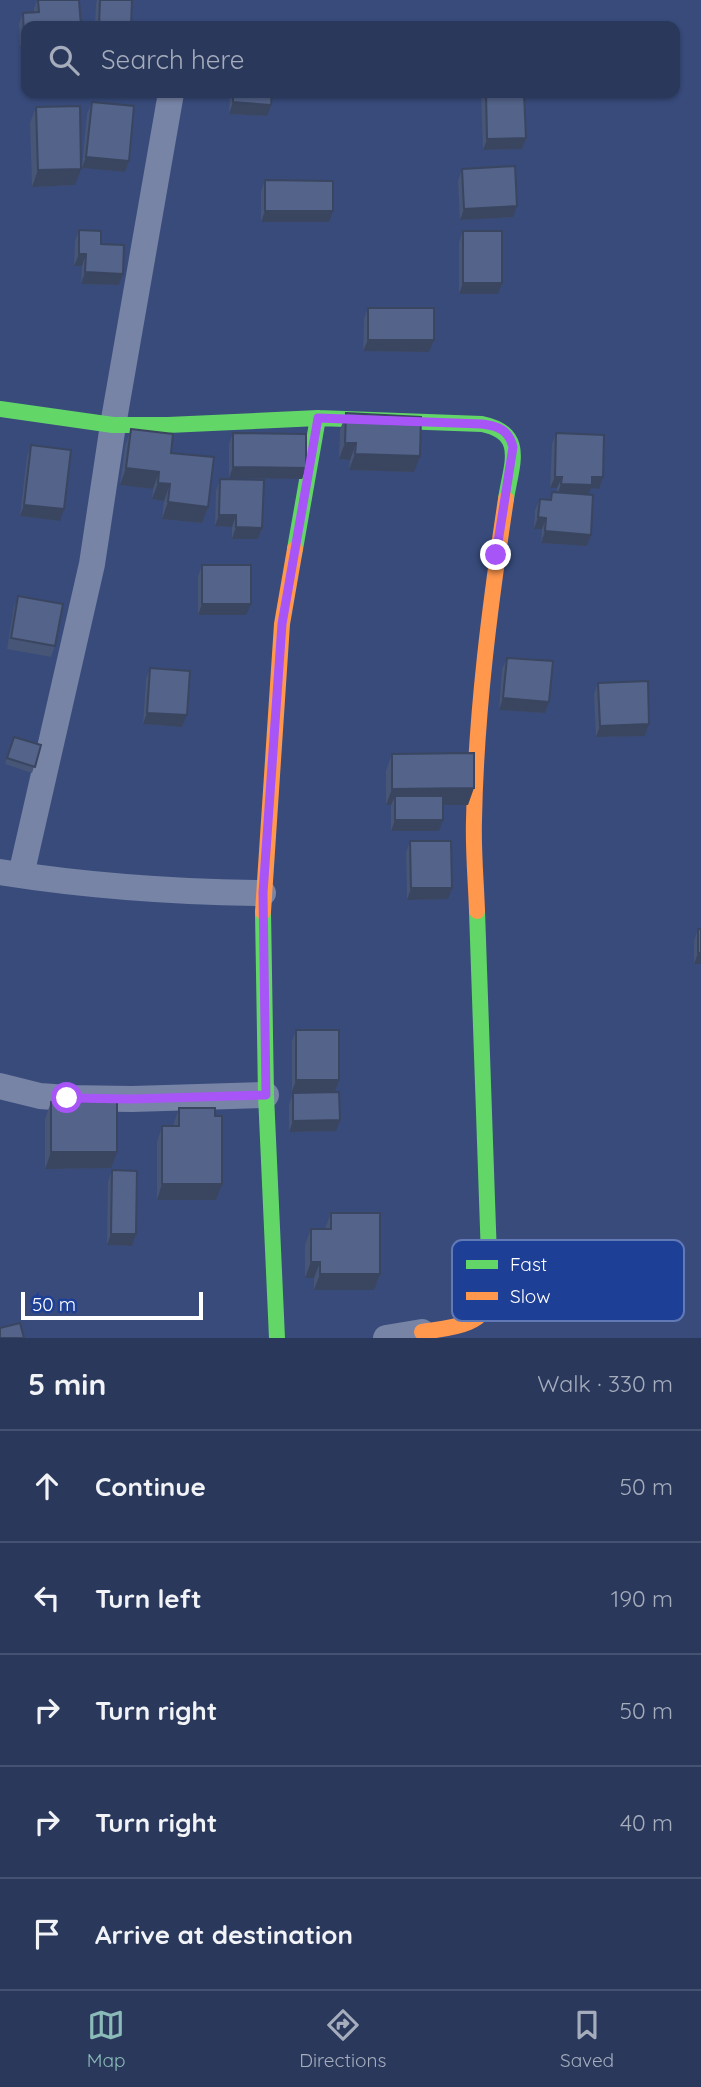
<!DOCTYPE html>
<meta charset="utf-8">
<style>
body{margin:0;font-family:Quicksand,sans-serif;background:#364365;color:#f1f3f6}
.scale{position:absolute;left:21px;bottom:18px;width:182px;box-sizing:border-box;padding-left:7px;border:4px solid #fff;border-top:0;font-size:19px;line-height:24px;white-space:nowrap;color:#fff;-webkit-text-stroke:5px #1d3f96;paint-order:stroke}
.stop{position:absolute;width:21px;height:21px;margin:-16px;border:5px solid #a855f7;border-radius:50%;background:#fff}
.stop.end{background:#a855f7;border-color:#fff;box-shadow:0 2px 7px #0008}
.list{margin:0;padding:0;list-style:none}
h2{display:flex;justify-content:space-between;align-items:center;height:91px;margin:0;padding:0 28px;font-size:30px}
h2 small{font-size:23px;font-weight:400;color:#a5acbb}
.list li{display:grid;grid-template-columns:46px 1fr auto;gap:21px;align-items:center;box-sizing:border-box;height:112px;padding:0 28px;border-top:2px solid #465272}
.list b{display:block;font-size:26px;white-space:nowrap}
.list em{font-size:23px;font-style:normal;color:#a5acbb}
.icon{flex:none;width:38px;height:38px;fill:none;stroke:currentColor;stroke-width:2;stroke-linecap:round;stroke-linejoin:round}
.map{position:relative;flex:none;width:701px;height:1338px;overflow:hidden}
.search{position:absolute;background:#2a385c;box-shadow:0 2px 5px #0004;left:21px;right:21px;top:21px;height:77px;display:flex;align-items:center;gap:18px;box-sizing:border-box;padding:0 24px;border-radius:14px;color:#a5acbb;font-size:26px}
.sheet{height:651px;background:#2a385c}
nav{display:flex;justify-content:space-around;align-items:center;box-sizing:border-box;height:98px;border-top:2px solid #465272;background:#2a385c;font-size:19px;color:#a5acbb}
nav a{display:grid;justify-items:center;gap:4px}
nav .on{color:#8bbbb9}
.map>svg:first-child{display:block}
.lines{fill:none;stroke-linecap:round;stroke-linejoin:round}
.street{stroke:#7784a6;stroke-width:26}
.fast{stroke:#63d668;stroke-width:16}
.slow{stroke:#ff974d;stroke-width:16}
.wall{fill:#475576}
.shaded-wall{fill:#3a4560}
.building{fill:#536389;stroke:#3a4560;stroke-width:2}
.route{stroke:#a855f7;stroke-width:9}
.key{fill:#1d3f96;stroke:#6179b6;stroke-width:2}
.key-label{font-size:19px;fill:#fff}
</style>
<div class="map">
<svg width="701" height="1338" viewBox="0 0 701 1338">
<rect width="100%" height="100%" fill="#384b7b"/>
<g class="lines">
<path class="street" d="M 0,872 C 88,886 175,892 263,893
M 21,875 L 92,564 L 113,425 L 171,93
M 0,1086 L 40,1096 L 67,1098 L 132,1099 L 266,1095
M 386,1338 L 422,1332 L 423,1338"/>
<path class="fast" d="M 0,409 L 113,425 L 168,425 L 318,418 L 482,424 C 527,433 511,465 506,499
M 295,549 L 318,418
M 477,911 L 489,1257
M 263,912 L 266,1095 L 277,1338"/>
<path class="slow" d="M 477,911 C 476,881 473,850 474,820 C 476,712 490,605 506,499
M 263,912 L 282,624 L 295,549
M 422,1332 C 446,1328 486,1327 490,1296 C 491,1284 489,1270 489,1257"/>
</g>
<path class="wall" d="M 37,0 L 79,0 L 26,26 L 26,47 L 20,48 L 19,24 L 23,13 L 34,12 L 34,9 Z
M 97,0 L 132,0 L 131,26 L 95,26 L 96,4 Z
M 230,93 L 272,93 L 267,116 L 229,114 Z
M 481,93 L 524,93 L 526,138 L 522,149 L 483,150 Z
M 92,102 L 129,161 L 125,172 L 82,168 L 87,114 Z
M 36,107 L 75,185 L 32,187 L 30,123 Z
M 462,169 L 513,217 L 460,220 L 458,181 Z
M 265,180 L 329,222 L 261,222 L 261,192 Z
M 79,230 L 101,244 L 123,274 L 119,285 L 81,284 L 82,266 L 74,266 L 75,241 Z
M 463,231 L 498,294 L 459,294 L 459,242 Z
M 368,308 L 434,340 L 429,352 L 363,351 L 364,319 Z
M 346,413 L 414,472 L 349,470 L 350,460 L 339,459 L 340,430 Z
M 131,429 L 171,453 L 208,507 L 202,523 L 162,519 L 164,501 L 152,499 L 153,489 L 120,485 L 125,446 Z
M 233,433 L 306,468 L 302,479 L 229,478 L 229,444 Z
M 556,433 L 599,489 L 591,488 L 588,495 L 591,535 L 587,546 L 541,543 L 542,529 L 534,529 L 535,510 L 540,499 L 549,500 L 552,492 L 557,492 L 557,488 L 550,488 L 552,444 Z
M 31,445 L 60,521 L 20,516 L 27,456 Z
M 220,479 L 262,528 L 258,539 L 232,539 L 232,527 L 215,526 L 216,491 Z
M 202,565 L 246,615 L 198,615 L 198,576 Z
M 18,596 L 55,646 L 51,657 L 7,649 L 14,607 Z
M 507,658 L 549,702 L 545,713 L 499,710 L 502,669 Z
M 150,668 L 187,715 L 182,727 L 143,724 L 146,679 Z
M 598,683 L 649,724 L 645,736 L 596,737 L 594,694 Z
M 14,737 L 41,745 L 32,773 L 5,764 Z
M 392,754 L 468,805 L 443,805 L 439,831 L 391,831 L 391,805 L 386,805 L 386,771 Z
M 410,841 L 448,899 L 407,900 L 406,853 Z
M 698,929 L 701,964 L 694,964 L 694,941 Z
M 296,1030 L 339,1080 L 335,1092 L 292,1092 L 292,1041 Z
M 293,1093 L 336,1131 L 289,1132 L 289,1105 Z
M 51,1102 L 111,1168 L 45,1169 L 45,1119 Z
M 179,1108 L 216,1200 L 157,1200 L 157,1142 L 162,1126 L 173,1126 Z
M 112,1170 L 132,1246 L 107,1245 L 108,1182 Z
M 331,1213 L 380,1274 L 374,1290 L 314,1290 L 314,1278 L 305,1278 L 305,1245 L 311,1229 L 325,1229 Z"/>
<path class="shaded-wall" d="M 24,36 L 26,36 L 26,47 L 20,48 Z
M 233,102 L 271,105 L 267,116 L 229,114 Z
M 526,138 L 522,149 L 483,150 L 487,139 Z
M 86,157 L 129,161 L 125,172 L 82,168 Z
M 81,169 L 75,185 L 32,187 L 38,170 Z
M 517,206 L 513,217 L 460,220 L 464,209 Z
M 265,211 L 333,211 L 329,222 L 261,222 Z
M 79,254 L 86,254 L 82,266 L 74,266 Z
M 85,272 L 123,274 L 119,285 L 81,284 Z
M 463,283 L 502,283 L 498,294 L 459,294 Z
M 368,340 L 434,340 L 429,352 L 363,351 Z
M 345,443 L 356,443 L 350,460 L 339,459 Z
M 355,454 L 420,456 L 414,472 L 349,470 Z
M 233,467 L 306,468 L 302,479 L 229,478 Z
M 126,468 L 159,472 L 153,489 L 120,485 Z
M 555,477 L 562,477 L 557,488 L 550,488 Z
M 592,477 L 603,477 L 599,489 L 591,488 L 588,497 L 557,496 L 561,484 Z
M 158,483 L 170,484 L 164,501 L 152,499 Z
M 168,502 L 208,507 L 202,523 L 162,519 Z
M 24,505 L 64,509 L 60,521 L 20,516 Z
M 219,515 L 236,515 L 232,527 L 215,526 Z
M 538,517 L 546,518 L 542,529 L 534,529 Z
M 236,527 L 262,528 L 258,539 L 232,539 Z
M 545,531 L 591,535 L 587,546 L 541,543 Z
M 202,604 L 251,604 L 246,615 L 198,615 Z
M 503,698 L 549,702 L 545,713 L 499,710 Z
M 147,713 L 187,715 L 182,727 L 143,724 Z
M 649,724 L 645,736 L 596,737 L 600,726 Z
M 474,788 L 468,805 L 395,805 L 395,796 L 391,805 L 386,805 L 392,789 Z
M 395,820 L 443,820 L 439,831 L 391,831 Z
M 411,888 L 452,888 L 448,899 L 407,900 Z
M 698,953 L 701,953 L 701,964 L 694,964 Z
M 296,1080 L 339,1080 L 335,1092 L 292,1092 Z
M 340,1120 L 336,1131 L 289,1132 L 293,1121 Z
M 51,1152 L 117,1152 L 111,1168 L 45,1169 Z
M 162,1184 L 222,1184 L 216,1200 L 157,1200 Z
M 111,1234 L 136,1234 L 132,1246 L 107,1245 Z
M 311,1262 L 320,1262 L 314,1278 L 305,1278 Z
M 320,1274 L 380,1274 L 374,1290 L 314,1290 Z"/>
<path class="building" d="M 38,0 L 79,0 L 81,26 L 26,26 L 26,36 L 24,36 L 23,13 L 39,12 Z
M 100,0 L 132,0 L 131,26 L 99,26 Z
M 233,93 L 272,93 L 271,105 L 233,102 Z
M 486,93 L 524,93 L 526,138 L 487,139 Z
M 92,102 L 134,106 L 129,161 L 86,157 Z
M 80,106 L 81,169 L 38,170 L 36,107 Z
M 515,166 L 517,206 L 464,209 L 462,169 Z
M 265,180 L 333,181 L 333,211 L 265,211 Z
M 79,230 L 101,231 L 101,244 L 124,245 L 123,274 L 85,272 L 86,254 L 79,254 Z
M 463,231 L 502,231 L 502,283 L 463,283 Z
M 368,308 L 434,308 L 434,340 L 368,340 Z
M 346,413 L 421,417 L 420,456 L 355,454 L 356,443 L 345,443 Z
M 131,429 L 173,434 L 171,453 L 214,457 L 208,507 L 168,502 L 170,484 L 158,483 L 159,472 L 126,468 Z
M 233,433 L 306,434 L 306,468 L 233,467 Z
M 556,433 L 604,435 L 603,477 L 592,477 L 592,485 L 561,484 L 562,477 L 555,477 Z
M 31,445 L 71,450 L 64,509 L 24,505 Z
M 220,479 L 264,480 L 262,528 L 236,527 L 236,515 L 219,515 Z
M 552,492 L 593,495 L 591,535 L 545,531 L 546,518 L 538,517 L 540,499 L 551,500 Z
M 202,565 L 251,565 L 251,604 L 202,604 Z
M 18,596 L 63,604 L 55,646 L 11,638 Z
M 507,658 L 553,661 L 549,702 L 503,698 Z
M 150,668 L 190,671 L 187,715 L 147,713 Z
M 648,681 L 649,724 L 600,726 L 598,683 Z
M 14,737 L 41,745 L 35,767 L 7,758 Z
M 474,753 L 474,788 L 392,789 L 392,754 Z
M 395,796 L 443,796 L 443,820 L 395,820 Z
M 410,841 L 451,841 L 452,888 L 411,888 Z
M 698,929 L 701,929 L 701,953 L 698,953 Z
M 296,1030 L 339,1030 L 339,1080 L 296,1080 Z
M 339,1092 L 340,1120 L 293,1121 L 293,1093 Z
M 51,1102 L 117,1102 L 117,1152 L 51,1152 Z
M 179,1108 L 215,1108 L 215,1116 L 222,1116 L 222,1184 L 162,1184 L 162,1126 L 179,1126 Z
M 112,1170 L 137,1171 L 136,1234 L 111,1234 Z
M 331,1213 L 380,1213 L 380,1274 L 320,1274 L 320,1262 L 311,1262 L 311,1229 L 331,1229 Z
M 20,1323 L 24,1338 L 0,1338 L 0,1328 Z"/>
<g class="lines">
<path class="route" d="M 67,1098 L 132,1099 L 266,1095 L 263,893 L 282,624 L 318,418 L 482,424 C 498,426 509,430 513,447 L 496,555"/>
</g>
<rect x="452" y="1240" width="232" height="81" rx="10" class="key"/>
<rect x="466" y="1260" width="32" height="9" fill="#63d668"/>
<rect x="466" y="1292" width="32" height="8" fill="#ff974d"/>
<g class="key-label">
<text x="510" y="1271">Fast</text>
<text x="510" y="1303">Slow</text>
</g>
</svg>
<div class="scale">50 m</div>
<div class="stop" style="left:67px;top:1098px"></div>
<div class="stop end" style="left:496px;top:555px"></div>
<div class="search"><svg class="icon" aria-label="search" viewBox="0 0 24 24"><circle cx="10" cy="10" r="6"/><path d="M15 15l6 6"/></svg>Search here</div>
</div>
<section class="sheet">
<h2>5 min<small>Walk · 330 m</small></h2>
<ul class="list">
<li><svg class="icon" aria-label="ahead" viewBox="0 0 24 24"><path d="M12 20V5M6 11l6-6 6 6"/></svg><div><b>Continue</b></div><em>50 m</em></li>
<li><svg class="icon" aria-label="left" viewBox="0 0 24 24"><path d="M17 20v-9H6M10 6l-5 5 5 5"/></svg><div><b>Turn left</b></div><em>190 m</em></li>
<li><svg class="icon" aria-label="right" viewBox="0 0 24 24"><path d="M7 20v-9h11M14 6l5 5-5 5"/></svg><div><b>Turn right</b></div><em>50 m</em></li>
<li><svg class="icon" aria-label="right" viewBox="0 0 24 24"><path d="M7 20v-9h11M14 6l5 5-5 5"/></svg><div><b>Turn right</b></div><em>40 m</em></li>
<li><svg class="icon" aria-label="arrive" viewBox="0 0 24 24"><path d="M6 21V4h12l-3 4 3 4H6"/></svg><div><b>Arrive at destination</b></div></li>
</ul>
</section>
<nav>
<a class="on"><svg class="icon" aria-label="map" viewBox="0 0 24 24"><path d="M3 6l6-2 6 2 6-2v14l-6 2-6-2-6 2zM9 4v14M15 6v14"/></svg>Map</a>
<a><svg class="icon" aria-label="directions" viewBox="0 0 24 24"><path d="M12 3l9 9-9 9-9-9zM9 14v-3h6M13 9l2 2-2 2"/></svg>Directions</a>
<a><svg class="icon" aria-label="saved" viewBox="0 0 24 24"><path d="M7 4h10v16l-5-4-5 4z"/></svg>Saved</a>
</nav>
